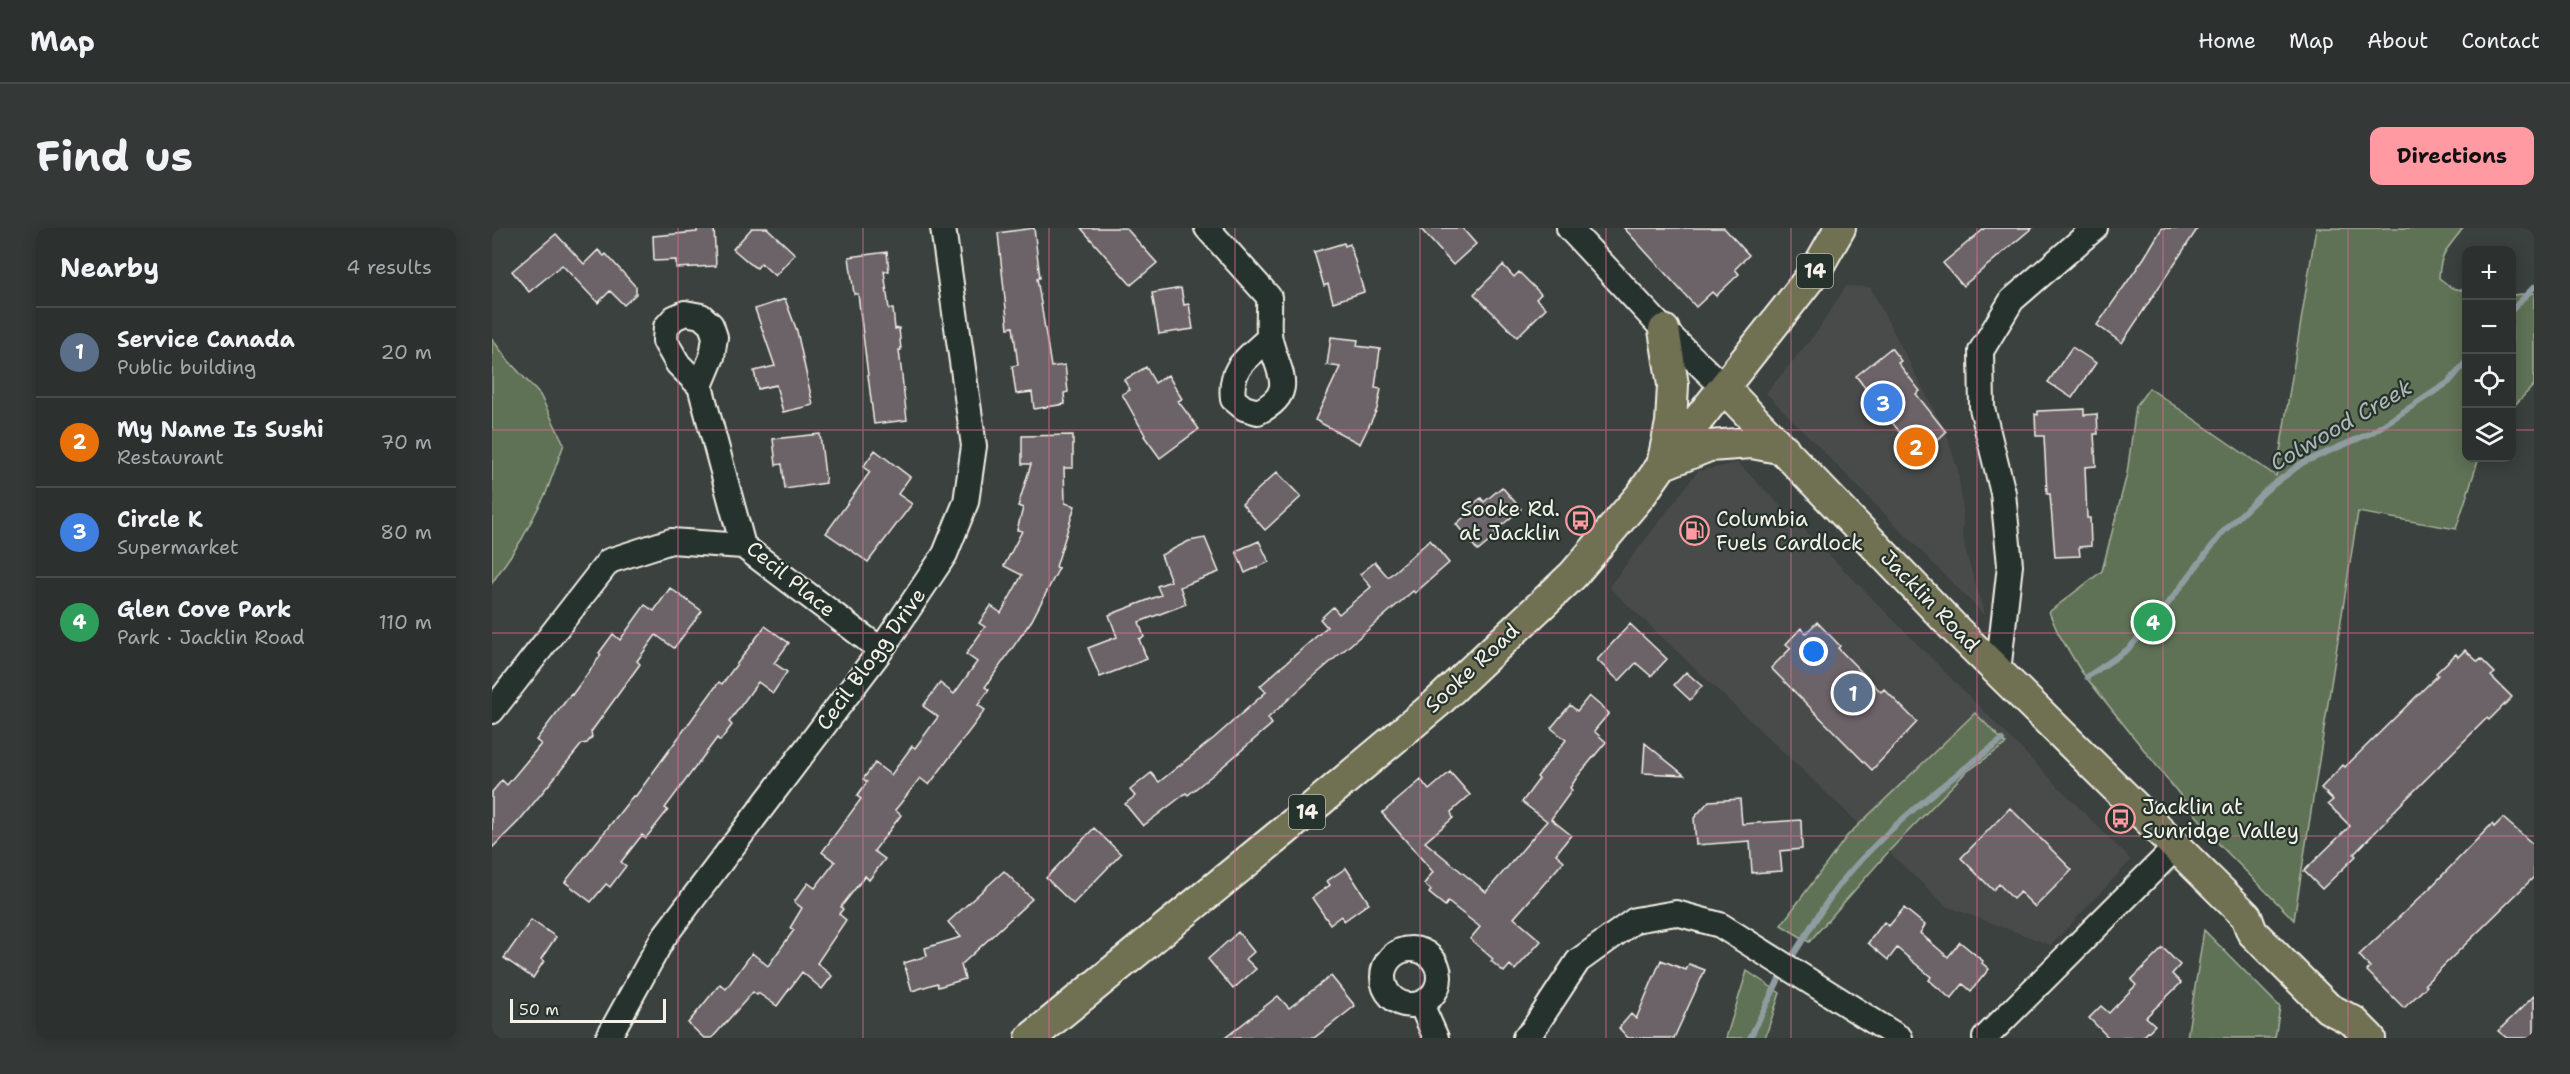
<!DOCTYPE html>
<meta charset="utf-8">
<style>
body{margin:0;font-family:"Shantell Sans",sans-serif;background:#343937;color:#f1f3f6}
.controls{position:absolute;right:18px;top:18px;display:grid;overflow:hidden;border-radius:12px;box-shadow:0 3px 15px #0003}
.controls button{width:54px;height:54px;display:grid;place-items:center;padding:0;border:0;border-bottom:2px solid #484c4b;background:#2c312f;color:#f1f3f6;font:30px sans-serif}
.scale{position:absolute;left:18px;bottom:15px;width:156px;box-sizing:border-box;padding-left:6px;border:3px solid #f4f1e8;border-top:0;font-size:16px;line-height:21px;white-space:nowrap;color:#f4f1e8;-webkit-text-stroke:4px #26332d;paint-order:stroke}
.you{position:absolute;left:1322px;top:424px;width:21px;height:21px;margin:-15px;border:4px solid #fff;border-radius:50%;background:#1a73e8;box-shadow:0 0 0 9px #1a73e833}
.badge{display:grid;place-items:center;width:39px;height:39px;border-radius:50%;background:#ff9aa2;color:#fff;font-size:20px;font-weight:700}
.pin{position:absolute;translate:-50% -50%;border:3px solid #fff;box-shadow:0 2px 6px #0006}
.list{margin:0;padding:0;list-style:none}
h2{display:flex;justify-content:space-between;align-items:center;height:78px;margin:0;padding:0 24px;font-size:26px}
h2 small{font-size:20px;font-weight:400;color:#a6a9aa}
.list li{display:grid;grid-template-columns:39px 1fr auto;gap:18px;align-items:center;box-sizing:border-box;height:90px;padding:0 24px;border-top:2px solid #484c4b}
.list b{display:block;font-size:22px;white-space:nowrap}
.list p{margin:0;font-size:20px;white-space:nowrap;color:#a6a9aa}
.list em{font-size:20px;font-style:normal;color:#a6a9aa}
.icon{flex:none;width:33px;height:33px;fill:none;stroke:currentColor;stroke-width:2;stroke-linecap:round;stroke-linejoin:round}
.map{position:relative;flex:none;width:2042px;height:810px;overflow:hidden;border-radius:12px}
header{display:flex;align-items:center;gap:36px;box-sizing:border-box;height:84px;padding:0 30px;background:#2c312f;border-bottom:2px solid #484c4b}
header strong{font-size:28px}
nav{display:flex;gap:33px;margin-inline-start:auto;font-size:21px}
.intro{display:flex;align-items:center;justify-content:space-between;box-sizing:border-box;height:144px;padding:0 36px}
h1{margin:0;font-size:42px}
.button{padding:15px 27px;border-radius:12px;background:#ff9aa2;color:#111;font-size:21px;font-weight:700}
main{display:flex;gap:36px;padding:0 36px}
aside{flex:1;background:#2c312f;border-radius:12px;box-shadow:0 3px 15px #0003}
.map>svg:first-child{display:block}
.built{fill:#4a4b4c}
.green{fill:#5f7255;stroke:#aab29e;stroke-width:1.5}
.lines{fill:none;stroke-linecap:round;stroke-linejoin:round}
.stream{stroke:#8f9ca0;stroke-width:6}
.building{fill:#6c6369;stroke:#f4f1e8;stroke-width:1.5}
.minor-casing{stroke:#f4f1e8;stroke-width:28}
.major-casing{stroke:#f4f1e8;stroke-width:34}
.minor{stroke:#26332d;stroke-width:24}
.major{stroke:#706f52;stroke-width:30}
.grid{fill:none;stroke:#d66f93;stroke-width:1.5;stroke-opacity:0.55}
.labels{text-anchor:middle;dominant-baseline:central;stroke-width:4.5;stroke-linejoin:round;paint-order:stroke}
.shield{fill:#26332d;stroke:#b6b8b0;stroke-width:1.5}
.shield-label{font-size:20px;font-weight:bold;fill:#f4f1e8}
.poi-label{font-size:21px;fill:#f4f1e8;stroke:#26332d;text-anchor:start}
.street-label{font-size:21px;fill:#f4f1e8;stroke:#26332d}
.water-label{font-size:22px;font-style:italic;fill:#b1b9b8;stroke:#26332d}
</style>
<header>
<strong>Map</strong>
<nav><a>Home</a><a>Map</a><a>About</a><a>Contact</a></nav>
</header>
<div class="intro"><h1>Find us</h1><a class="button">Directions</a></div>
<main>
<aside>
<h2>Nearby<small>4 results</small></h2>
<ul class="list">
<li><span class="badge" style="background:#5c6f8a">1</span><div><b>Service Canada</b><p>Public building</p></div><em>20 m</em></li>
<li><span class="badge" style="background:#e8710a">2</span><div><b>My Name Is Sushi</b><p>Restaurant</p></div><em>70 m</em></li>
<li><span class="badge" style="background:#3f7fe0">3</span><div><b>Circle K</b><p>Supermarket</p></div><em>80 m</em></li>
<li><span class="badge" style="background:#2e9e5b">4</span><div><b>Glen Cove Park</b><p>Park · Jacklin Road</p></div><em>110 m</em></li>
</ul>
</aside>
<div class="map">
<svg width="2042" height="810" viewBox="0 0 2042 810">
<rect width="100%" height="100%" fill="#3b413f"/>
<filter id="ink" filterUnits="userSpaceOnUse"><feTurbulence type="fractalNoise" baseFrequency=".0167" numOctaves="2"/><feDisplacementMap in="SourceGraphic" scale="12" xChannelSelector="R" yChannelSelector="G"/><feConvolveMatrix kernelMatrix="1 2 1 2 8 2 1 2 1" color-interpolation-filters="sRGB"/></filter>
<g filter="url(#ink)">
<path class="built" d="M 1354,58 L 1378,59 L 1454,205 L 1466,243 L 1471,283 L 1470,303 L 1474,325 L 1493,388 L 1274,165 L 1325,104 Z
M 1246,235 L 1639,632 L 1559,717 L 1454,678 L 1117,359 L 1206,243 Z"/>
<path class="green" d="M 1824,0 L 1971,0 C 1957,20 1948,23 1947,50 L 1960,60 L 1974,63 L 1974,230 L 1987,230 L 1964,301 L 1866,284 L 1802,692 L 1727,616 L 1589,443 L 1566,405 L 1557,384 L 1610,343 L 1635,246 L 1644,178 L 1657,160 L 1784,248 Z
M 2042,65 L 2042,157 L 2020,180 L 2020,67 Z
M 0,111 L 16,132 L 48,167 L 72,216 L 54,265 L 30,311 L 0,355 Z
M 1483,485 L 1514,516 L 1473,545 L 1398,622 L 1317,714 L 1289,697 L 1355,608 Z
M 1712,702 L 1788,779 L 1783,810 L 1695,810 Z
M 1255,743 L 1288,765 L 1273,810 L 1234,810 Z"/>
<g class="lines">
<path class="stream" d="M 2020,82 L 2042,59
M 1595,449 L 1635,422 L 1662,394 L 1730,305 L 1773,263 L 1810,235 L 1879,205 L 1957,154 L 1974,134
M 1296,735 C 1314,708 1332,675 1352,651 C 1397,597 1454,554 1510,512
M 1258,810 L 1291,743"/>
</g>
<path class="building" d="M 205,0 L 222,0 L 224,38 L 184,40 L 184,32 L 162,33 L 161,8 L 205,4 Z
M 260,0 L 275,0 L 303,26 L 283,48 L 269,35 L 265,40 L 261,38 L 241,21 Z
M 542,0 L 548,50 L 545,50 L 559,139 L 573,137 L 576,164 L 572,165 L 573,176 L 542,181 L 540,164 L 524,166 L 520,138 L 526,137 L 521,99 L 516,100 L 506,5 Z
M 589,0 L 634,0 L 665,35 L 639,57 Z
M 928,0 L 970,0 L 984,16 L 961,37 Z
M 1132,0 L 1232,0 L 1257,27 L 1243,41 L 1247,46 L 1224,68 L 1220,64 L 1204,79 Z
M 1493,0 L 1540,0 L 1471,58 L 1451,35 Z
M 1670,0 L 1706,0 L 1630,115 L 1605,97 L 1652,30 Z
M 64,6 L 92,36 L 106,22 L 112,28 L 114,26 L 144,59 L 144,66 L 132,77 L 118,63 L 106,75 L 70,37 L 37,64 L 20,43 Z
M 852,15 L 853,18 L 858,16 L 872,64 L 841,74 L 836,56 L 832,58 L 822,24 Z
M 395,24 L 397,43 L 392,43 L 397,81 L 401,81 L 403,101 L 407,100 L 409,122 L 407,122 L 415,192 L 382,196 L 366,66 L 362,66 L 357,29 Z
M 1011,37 L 1022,49 L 1027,44 L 1049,66 L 1044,71 L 1054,80 L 1025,109 L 982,66 Z
M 689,60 L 692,77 L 697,76 L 701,101 L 667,106 L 660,65 Z
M 293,71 L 305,103 L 321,177 L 291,184 L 284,157 L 266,161 L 262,143 L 283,138 L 263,81 Z
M 839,109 L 866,112 L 865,118 L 888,121 L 883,160 L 889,161 L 885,181 L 868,216 L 823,192 L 848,139 L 835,137 Z
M 1580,119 L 1604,135 L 1580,170 L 1556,154 Z
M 1399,120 L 1409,133 L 1406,135 L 1428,163 L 1424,166 L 1454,204 L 1427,229 L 1364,148 Z
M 654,139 L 663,155 L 676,147 L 690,171 L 686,173 L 707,201 L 668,230 L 652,208 L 653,207 L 630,166 L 638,162 L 632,152 Z
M 1592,181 L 1592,187 L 1605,186 L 1606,206 L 1602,206 L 1604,238 L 1593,239 L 1595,290 L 1598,290 L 1599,318 L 1587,319 L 1588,328 L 1563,329 L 1558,266 L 1555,266 L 1552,208 L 1544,208 L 1543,186 L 1546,187 L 1546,183 Z
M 328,206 L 334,255 L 293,261 L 290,236 L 284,237 L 281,211 Z
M 581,207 L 581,240 L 572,240 L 573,275 L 583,278 L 564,339 L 567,340 L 540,392 L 493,459 L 497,462 L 486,477 L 493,482 L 437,557 L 428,550 L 408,576 L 403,582 L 409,587 L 382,623 L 393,631 L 377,652 L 373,648 L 349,679 L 351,681 L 347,686 L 354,692 L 325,735 L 340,748 L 330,761 L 310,744 L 285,778 L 266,765 L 265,767 L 261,764 L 220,810 L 212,810 L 196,795 L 228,756 L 234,761 L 260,725 L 276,738 L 302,702 L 298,700 L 310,680 L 302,674 L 316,655 L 323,660 L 343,634 L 330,624 L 369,571 L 365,568 L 375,554 L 371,551 L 383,535 L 399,547 L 420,518 L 423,520 L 446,489 L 431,478 L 448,455 L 462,466 L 485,434 L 474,426 L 493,399 L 487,395 L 499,378 L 509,385 L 530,347 L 512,338 L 530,303 L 525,302 L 531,280 L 526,278 L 539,236 L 530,236 L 530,208 Z
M 383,222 L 418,249 L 406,266 L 420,276 L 376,334 L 334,305 L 378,244 L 371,239 Z
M 785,244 L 809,269 L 773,302 L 750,276 Z
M 1010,259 L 1029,281 L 1002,304 L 1005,307 L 986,323 L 964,296 L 978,284 L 975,281 L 989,270 L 992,274 Z
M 713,310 L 727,344 L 688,359 L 694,376 L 647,394 L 652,409 L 647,411 L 655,431 L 608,449 L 596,420 L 625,409 L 617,387 L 669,367 L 665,358 L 679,353 L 669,327 L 697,313 Z
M 938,312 L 957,335 L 923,365 L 921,363 L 821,449 L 776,490 L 780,496 L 729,540 L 696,567 L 694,565 L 651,598 L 633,576 L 643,568 L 638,562 L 659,545 L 667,554 L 722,510 L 774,464 L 768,458 L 835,399 L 828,391 L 841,379 L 847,386 L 879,359 L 868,346 L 883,334 L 896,349 Z
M 767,313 L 777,334 L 753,345 L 744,323 Z
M 178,360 L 210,383 L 182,420 L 164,407 L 145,433 L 148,436 L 99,504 L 100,509 L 95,515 L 90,516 L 27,593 L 0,620 L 0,564 L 10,552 L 15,557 L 49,516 L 44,512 L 79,466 L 80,467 L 109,427 L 107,425 L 121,406 L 128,412 L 153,377 L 162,383 Z
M 1325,394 L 1348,418 L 1346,420 L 1389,464 L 1392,461 L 1425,494 L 1380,542 L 1279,440 L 1299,420 L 1294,416 L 1309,400 L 1314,405 Z
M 1138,396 L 1175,431 L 1159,448 L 1144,435 L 1127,453 L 1105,432 Z
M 273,398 L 297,415 L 282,435 L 295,444 L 281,465 L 266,454 L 237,494 L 240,497 L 228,513 L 225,510 L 173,580 L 176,582 L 154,610 L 150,607 L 129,634 L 134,638 L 118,659 L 114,656 L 99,674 L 73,654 L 141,568 L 143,569 L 227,454 L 230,456 Z
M 1973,422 L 1986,434 L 1989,431 L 2003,445 L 1999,448 L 2020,469 L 1997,492 L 1995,490 L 1895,590 L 1896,591 L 1862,626 L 1864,628 L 1830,661 L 1812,643 L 1858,598 L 1836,576 L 1841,572 L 1829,560 L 1851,537 L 1853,539 L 1946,447 L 1944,445 L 1964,426 L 1966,429 Z
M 1194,444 L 1210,458 L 1198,472 L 1182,457 Z
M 1097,468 L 1117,485 L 1102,503 L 1114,514 L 1085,549 L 1078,560 L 1080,562 L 1059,591 L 1079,607 L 1064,626 L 1072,633 L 1022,690 L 1049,713 L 1023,742 L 1018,737 L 1012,744 L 999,733 L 1001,731 L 978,711 L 988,699 L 956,674 L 953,678 L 937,665 L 939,662 L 932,656 L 941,644 L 890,585 L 929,552 L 937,562 L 958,544 L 978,567 L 959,584 L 961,590 L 933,614 L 994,664 L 1055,593 L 1030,574 L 1047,551 L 1045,549 L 1074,512 L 1059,500 L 1078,477 L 1085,483 Z
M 1153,515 L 1192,547 L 1151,545 Z
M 1248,571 L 1250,596 L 1309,592 L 1310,621 L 1288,623 L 1290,643 L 1260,645 L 1258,613 L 1204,617 L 1202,590 L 1217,573 Z
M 1518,580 L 1580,642 L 1543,679 L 1528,664 L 1521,671 L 1507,656 L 1501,662 L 1469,630 Z
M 2011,590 L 2042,617 L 2042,649 L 1933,756 L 1935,758 L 1912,780 L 1875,743 L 1878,739 L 1867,727 L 1937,661 L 2000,596 L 2002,599 Z
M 602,600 L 629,626 L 581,676 L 554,650 Z
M 854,640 L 877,675 L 852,693 L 849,688 L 838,696 L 820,670 L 838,657 L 835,653 Z
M 512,643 L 540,671 L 469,737 L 473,751 L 446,759 L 445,755 L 420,763 L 412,735 L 435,728 L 433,720 L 469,709 L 456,694 Z
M 1412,680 L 1433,697 L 1428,705 L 1456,729 L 1468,714 L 1491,733 L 1490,735 L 1497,741 L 1479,763 L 1471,756 L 1459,771 L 1437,752 L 1439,749 L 1405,720 L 1396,732 L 1376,715 L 1392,694 L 1397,698 Z
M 39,692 L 64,709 L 49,731 L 52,733 L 41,750 L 12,730 Z
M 746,704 L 762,724 L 754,731 L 764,741 L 741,761 L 716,731 Z
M 1671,720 L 1688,737 L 1680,746 L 1689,755 L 1654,789 L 1663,797 L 1650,810 L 1617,810 L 1597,790 L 1609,778 L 1617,785 L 1644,757 L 1639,752 Z
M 1169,732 L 1194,742 L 1197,736 L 1213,742 L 1182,810 L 1136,810 L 1127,800 L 1139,786 L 1144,791 Z
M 839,748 L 863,778 L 822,810 L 733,810 L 786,768 L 797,780 Z
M 2042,768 L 2042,810 L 2015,810 L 2006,803 Z"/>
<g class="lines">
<defs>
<path id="minor" d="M 715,0 L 777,69 C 778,83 775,99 778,112 C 785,143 807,164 766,184 L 752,180 L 741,171 C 737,139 755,131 777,110
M 1077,0 L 1172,102 L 1232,160
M 208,158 L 220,129 L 223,109 L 219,97 L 209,88 L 193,85 L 182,90 L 174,99 L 173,113 L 186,136 L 208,158 L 251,318 L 389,422
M 1506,444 L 1518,337 L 1511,265 L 1490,180 L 1489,123 L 1520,72 L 1603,0
M 0,483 L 117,333 L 179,313 L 251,318
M891 749a28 28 0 1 1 56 0a28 28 0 1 1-56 0Z
M 929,776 L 944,810
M 116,810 L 171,710 L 389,422 L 453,326 L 474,274 L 482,218 L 451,0
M 1033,810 L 1040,803 L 1086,733 L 1143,692 L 1184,685 L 1228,697 L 1408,810
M 1493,810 L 1683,620"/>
<path id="major" d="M 1232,160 L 1464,402 L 1754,688 L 1760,704 L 1836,780 L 1861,793 L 1878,810
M 1171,232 L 1179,195 L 1181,157 L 1172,102
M 1172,236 L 1217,218 L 1260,215 L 1292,221
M 539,810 L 791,604 L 944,476 L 1081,347 L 1149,267 L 1170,237 L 1293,82 L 1324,42 L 1348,0"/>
</defs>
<use href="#minor" class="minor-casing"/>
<use href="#major" class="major-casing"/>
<use href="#minor" class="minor"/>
<use href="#major" class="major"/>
</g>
</g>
<path class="grid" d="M 186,0 L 186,810M 371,0 L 371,810M 557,0 L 557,810M 743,0 L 743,810M 928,0 L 928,810M 1114,0 L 1114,810M 1299,0 L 1299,810M 1485,0 L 1485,810M 1671,0 L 1671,810M 1856,0 L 1856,810M 0,202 L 1974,202M 2020,202 L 2042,202M 0,405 L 2042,405M 0,608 L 2042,608"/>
<defs>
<symbol id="bus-ring" viewBox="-11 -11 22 22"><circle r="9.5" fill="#26332d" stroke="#ff9aa2" stroke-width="1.5"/><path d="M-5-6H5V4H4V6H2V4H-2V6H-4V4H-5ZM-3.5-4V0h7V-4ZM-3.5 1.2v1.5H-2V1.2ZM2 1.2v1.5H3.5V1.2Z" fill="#ff9aa2"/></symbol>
<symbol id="fuel-ring" viewBox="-11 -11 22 22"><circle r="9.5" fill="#26332d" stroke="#ff9aa2" stroke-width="1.5"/><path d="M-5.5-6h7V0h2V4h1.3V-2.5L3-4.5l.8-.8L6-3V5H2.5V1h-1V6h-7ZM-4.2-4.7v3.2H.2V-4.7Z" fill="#ff9aa2"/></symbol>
</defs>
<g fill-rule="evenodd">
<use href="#bus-ring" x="1072" y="276" width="33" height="33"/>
<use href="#fuel-ring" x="1186" y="286" width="33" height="33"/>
<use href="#bus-ring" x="1612" y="574" width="33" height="33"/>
</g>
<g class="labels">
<g class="shield">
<rect x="1305" y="26" width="36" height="34" rx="4.5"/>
<rect x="797" y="567" width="36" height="34" rx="4.5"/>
</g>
<g class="shield-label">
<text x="1323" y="43">14</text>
<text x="815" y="584">14</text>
</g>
<g class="poi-label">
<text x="1068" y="281" text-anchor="end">Sooke Rd.<tspan x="1068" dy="24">at Jacklin</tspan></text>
<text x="1224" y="291">Columbia<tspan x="1224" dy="24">Fuels Cardlock</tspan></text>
<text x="1650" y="579">Jacklin at<tspan x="1650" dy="24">Sunridge Valley</tspan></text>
</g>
<g class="street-label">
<text transform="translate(299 351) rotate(39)">Cecil Place</text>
<text transform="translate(1438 373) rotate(46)">Jacklin Road</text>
<text transform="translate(379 431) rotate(-54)">Cecil Blogg Drive</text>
<text transform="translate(980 440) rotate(-43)">Sooke Road</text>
</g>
<g class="water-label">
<text transform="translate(1849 197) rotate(-30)">Colwood Creek</text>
</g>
</g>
</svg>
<div class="controls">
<button>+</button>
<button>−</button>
<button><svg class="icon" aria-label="locate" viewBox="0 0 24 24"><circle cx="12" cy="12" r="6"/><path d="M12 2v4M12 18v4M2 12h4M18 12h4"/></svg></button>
<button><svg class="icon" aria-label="layers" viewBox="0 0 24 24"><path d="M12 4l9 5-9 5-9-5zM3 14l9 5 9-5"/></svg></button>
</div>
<div class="scale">50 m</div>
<div class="you"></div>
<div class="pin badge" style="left:1361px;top:465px;background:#5c6f8a">1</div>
<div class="pin badge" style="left:1424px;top:219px;background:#e8710a">2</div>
<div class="pin badge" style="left:1391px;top:175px;background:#3f7fe0">3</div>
<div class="pin badge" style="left:1661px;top:394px;background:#2e9e5b">4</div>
</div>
</main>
